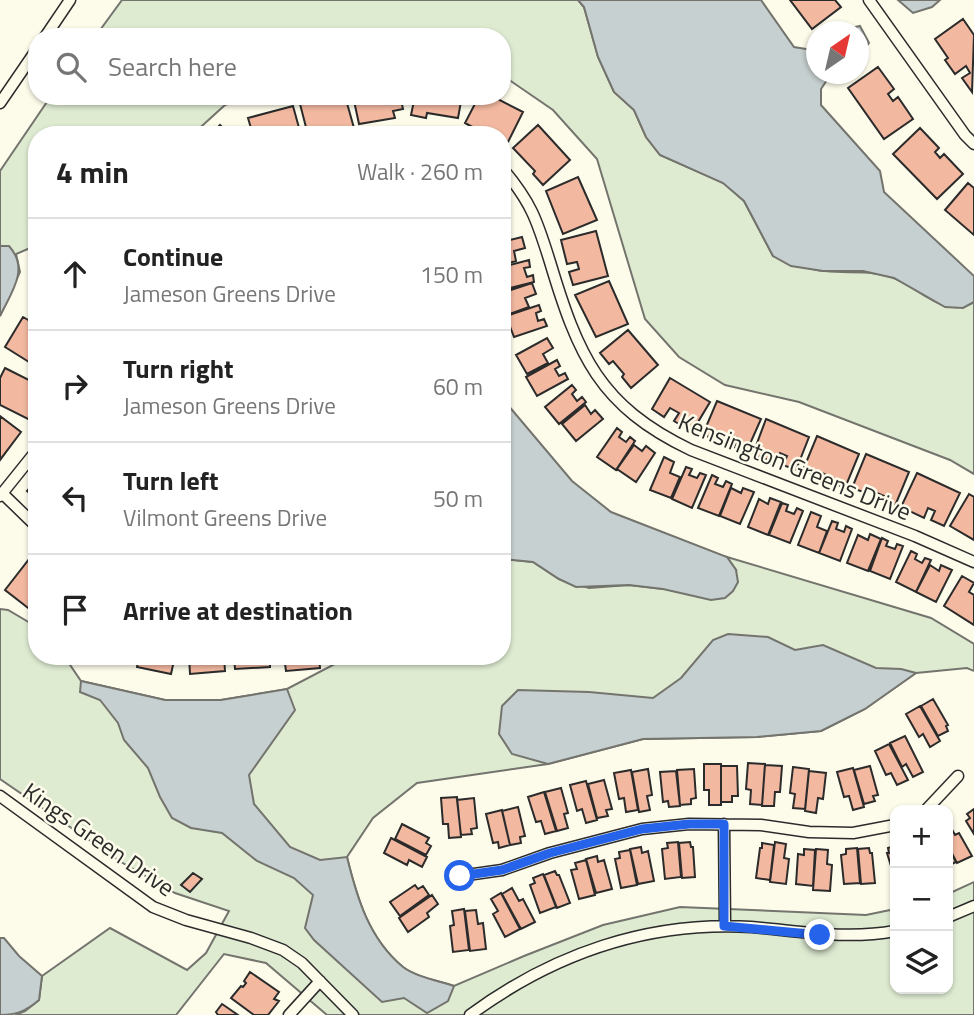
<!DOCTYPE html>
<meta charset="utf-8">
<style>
body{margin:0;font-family:"Titillium Web",sans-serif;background:#f2f2f2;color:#222}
.controls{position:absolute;right:21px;bottom:21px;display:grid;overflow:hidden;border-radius:14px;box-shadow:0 2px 5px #0004}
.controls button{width:63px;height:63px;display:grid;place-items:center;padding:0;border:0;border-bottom:2px solid #e0e0e0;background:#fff;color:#222;font:35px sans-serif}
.compass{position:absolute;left:806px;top:21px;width:63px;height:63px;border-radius:50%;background:#fff;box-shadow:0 2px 5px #0004;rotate:34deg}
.stop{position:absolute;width:21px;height:21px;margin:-16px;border:5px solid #2563eb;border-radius:50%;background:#fff}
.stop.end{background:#2563eb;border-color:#fff;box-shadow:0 2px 7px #0008}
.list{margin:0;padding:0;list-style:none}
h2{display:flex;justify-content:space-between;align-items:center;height:91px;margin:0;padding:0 28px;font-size:30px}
h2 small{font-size:23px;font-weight:400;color:#767676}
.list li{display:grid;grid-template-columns:46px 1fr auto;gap:21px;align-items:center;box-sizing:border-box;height:112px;padding:0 28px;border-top:2px solid #e0e0e0}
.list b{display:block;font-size:26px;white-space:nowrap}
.list p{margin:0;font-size:23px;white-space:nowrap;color:#767676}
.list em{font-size:23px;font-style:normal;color:#767676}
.icon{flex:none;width:38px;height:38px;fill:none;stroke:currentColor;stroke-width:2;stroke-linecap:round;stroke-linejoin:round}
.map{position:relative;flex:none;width:974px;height:1015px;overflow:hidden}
.search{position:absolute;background:#fff;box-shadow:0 2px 5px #0004;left:28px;top:28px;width:483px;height:77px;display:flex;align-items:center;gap:18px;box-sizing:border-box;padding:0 24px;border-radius:28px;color:#767676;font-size:26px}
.panel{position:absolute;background:#fff;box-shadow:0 2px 5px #0004;left:28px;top:126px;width:483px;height:539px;border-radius:28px}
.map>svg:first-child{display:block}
.green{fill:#deebd1;stroke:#74746e;stroke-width:2}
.water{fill:#c7d0d0;stroke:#74746e;stroke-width:2}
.building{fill:#f2b8a0;stroke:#2b2b2b;stroke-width:2}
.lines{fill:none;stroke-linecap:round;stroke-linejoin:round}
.minor-casing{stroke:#2b2b2b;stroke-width:13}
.minor{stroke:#fdfbea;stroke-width:10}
.route{stroke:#2563eb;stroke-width:9}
.labels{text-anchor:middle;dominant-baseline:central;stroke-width:5;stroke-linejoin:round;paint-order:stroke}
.street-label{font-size:24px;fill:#2b2b2b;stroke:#fdfbea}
</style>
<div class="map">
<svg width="974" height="1015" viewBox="0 0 974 1015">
<rect width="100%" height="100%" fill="#fdfbea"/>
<path class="green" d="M 122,0 L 578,0 L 584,7 L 598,57 L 614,92 L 634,110 L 646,137 L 660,155 L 724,183 L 744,201 L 773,256 C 789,261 808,270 825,271 C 849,274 873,269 896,279 C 922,290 945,319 974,302 L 974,474 L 950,460 L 799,402 L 725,385 L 679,357 L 645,319 L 597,159 L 553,110 L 502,75 L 502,37 L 95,37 Z
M 51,96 L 255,96 L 225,105 L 192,135 L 37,135 L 37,245 L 16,254 L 20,272 L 0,316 L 0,171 Z
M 727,557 L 931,618 L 974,644 L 974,671 L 967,668 L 916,673 L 865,709 L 821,731 L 757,737 L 643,739 L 548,764 L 417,783 L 373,818 L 347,857 C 357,898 369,939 403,967 C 416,977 439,981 454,986 L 524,956 L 603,925 L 680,907 L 866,915 L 895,909 L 895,989 L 948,989 L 948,894 L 974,882 L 974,1015 L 327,1015 L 266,963 L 224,954 L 176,1015 L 15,1015 L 25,1011 L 39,1000 L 42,976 L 110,928 L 187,970 L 206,953 L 229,911 L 175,893 L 121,862 L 0,779 L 0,609 L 8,610 L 37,627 L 37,656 L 64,656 L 81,681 L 165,700 L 221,700 L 287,689 L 350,656 L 502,656 L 502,559 L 533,562 L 559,579 L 589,588 L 629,585 L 663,589 L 736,570 Z"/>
<path class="water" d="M 578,0 L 761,0 L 794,47 L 812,50 L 816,46 L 816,74 L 831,74 L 821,89 L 821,105 L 880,171 L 884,192 L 974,276 L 974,302 L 963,308 L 945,307 L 894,278 L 863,271 L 823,271 L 791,266 L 773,256 L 744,201 L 723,183 L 660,155 L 646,137 L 634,110 L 614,92 L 598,57 L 584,7 Z
M 898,0 L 940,0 L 932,7 L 913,13 Z
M 860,26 L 869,43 L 859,56 L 858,32 L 837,31 Z
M 0,246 L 9,246 C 30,269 11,293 0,316 Z
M 502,398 L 572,481 L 611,512 L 727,557 L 736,570 L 738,582 L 733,591 L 725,598 L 711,600 L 663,589 L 629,585 L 576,587 L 559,579 L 533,562 L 502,559 Z
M 728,634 L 768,637 L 795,650 L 823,645 L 876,668 L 901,669 L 916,673 L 865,709 L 821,731 L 757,737 L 643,739 L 548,764 L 512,754 L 499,734 L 502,706 L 518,690 L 589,692 L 653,698 L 681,678 L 713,640 Z
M 81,681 L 165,700 L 221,700 L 287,689 L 295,710 L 249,775 L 254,804 L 290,847 L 320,860 L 347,857 C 357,898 369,939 403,967 C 416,977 439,981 454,986 L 448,1001 L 427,1013 L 404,998 L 382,1002 L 314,940 L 305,928 L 313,895 L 294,878 L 257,861 L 222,833 L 191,828 L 172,818 L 160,797 L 148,768 L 124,740 L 118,723 L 100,700 L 80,692 Z
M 0,938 L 4,938 L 19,956 L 42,976 L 39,1000 C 26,1011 17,1015 0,1015 Z"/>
<path class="building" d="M 790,0 L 835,0 L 841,7 L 812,29 Z
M 963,19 L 974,35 L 972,92 L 962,78 L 970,73 L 966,66 L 955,74 L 945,60 L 948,58 L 935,39 Z
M 878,67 L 894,89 L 888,94 L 893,101 L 898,97 L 913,119 L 884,139 L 848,88 Z
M 330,96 L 345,96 L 354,128 L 322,135 L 308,135 L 300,104 Z
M 353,96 L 400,96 L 403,109 L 393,111 L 395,118 L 359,124 Z
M 415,96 L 462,96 L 458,118 L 427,113 L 426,118 L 411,115 Z
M 479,96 L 492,96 L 523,112 L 507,144 L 502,141 L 502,135 L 487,135 L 465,123 Z
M 293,106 L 301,135 L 253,135 L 248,118 Z
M 220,125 L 230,135 L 211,135 Z
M 538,125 L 570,160 L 543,185 L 533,174 L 535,171 L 513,148 Z
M 920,128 L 939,148 L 935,152 L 940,158 L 944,154 L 963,174 L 937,199 L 893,154 Z
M 578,177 L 597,220 L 563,234 L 546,191 Z
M 968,183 L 974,188 L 974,235 L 945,210 Z
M 596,231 L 608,276 L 573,285 L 569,272 L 579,269 L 577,262 L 567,264 L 561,240 Z
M 522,237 L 525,248 L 514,251 L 516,261 L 502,265 L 502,242 Z
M 529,260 L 530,267 L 524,268 L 527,277 L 533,275 L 534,282 L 502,290 L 502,267 Z
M 609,281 L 628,324 L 596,337 L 575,295 Z
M 532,283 L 536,294 L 525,298 L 529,307 L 507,315 L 502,303 L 502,293 Z
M 539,305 L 541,311 L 536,313 L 538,321 L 544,319 L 547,326 L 514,337 L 506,316 Z
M 23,317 L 37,325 L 37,367 L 5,347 Z
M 628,330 L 658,365 L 631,388 L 622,377 L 624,374 L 613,361 L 609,364 L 600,353 Z
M 547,338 L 553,348 L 543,354 L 548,363 L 527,374 L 516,355 Z
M 557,360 L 560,366 L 555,369 L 559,376 L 565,373 L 568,379 L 537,396 L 526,377 Z
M 5,368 L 37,384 L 37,406 L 30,420 L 0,405 L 0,378 Z
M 670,378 L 710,402 L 692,432 L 674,421 L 679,413 L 670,408 L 664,417 L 652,409 Z
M 572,385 L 576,390 L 572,394 L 577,401 L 582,397 L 586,402 L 559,424 L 545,407 Z
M 717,401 L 761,419 L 746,453 L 734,447 L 738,438 L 730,435 L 726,446 L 703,434 Z
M 585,405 L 591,414 L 595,410 L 603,419 L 576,441 L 562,424 Z
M 0,416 L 21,432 L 0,460 Z
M 766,419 L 809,437 L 796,470 L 783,465 L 787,456 L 780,453 L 776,463 L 753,454 Z
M 617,428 L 622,432 L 619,437 L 626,442 L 630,437 L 635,441 L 616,470 L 597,457 Z
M 817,436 L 859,454 L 845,488 L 833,483 L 835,479 L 820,472 L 818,476 L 803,470 Z
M 634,445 L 642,451 L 646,446 L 655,453 L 636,482 L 617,469 Z
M 866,454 L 909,472 L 895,506 L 882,500 L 884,496 L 868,489 L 866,493 L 852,488 Z
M 664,457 L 674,462 L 670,473 L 680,477 L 671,498 L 650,490 Z
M 686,467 L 692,469 L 689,475 L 697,478 L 700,473 L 706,475 L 692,508 L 672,499 Z
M 917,473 L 960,493 L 944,526 L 931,520 L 935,511 L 928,508 L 924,518 L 901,507 Z
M 712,475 L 718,478 L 715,484 L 723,487 L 726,481 L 732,484 L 719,516 L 698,508 Z
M 37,480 L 37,500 L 27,491 Z
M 731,488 L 741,493 L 743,488 L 754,492 L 740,524 L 720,516 Z
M 969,494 L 974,497 L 974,540 L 950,526 Z
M 770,498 L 781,502 L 768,535 L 748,527 L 759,499 L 768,504 Z
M 782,503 L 788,505 L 786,511 L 794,514 L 797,508 L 803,511 L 790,543 L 769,535 Z
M 811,512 L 821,516 L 817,527 L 827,531 L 819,553 L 798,545 Z
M 832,521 L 838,523 L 836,529 L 844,532 L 846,526 L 852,529 L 840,561 L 819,553 Z
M 870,534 L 881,539 L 868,571 L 847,563 L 858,535 L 868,540 Z
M 882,538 L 888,541 L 886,546 L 895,549 L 897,544 L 903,546 L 890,579 L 870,571 Z
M 911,551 L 917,554 L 915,559 L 922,563 L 925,558 L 931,560 L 916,592 L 896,582 Z
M 33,554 L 37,558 L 37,606 L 32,611 L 5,590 Z
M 930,565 L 939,571 L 941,565 L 952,570 L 936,602 L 916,592 Z
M 962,576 L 974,583 L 969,592 L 974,595 L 974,625 L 944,606 Z
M 101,656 L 118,656 L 115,662 Z
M 139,656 L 175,656 L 171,674 L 137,667 Z
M 189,656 L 224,656 L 225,671 L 190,674 Z
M 234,656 L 270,656 L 270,667 L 235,669 Z
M 284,656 L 319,656 L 320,668 L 286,671 Z
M 933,699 L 948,725 L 946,726 L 948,731 L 938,736 L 921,706 Z
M 920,706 L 940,741 L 930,747 L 923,734 L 919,737 L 906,714 Z
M 905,736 L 923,772 L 913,777 L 906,764 L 902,767 L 890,743 Z
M 889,744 L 908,780 L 897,785 L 891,773 L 886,775 L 875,751 Z
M 748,763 L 765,764 L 762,805 L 750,804 L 751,790 L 746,789 Z
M 704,764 L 721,764 L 721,805 L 709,805 L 709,790 L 704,790 Z
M 765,765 L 782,766 L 780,792 L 775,792 L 774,806 L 762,806 Z
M 721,766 L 737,766 L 738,796 L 732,796 L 732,802 L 721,802 Z
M 870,766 L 878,795 L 873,796 L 875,801 L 864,804 L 854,770 Z
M 793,767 L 809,769 L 805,809 L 793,808 L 795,794 L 790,793 Z
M 853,768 L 864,807 L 853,810 L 849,796 L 844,797 L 837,772 Z
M 648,769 L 652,795 L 647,796 L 650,810 L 639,812 L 632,772 Z
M 694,769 L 696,798 L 691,799 L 691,804 L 680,805 L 677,770 Z
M 631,770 L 638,810 L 626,812 L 624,798 L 619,799 L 614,773 Z
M 676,771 L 680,806 L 669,807 L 668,801 L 663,802 L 660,772 Z
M 809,771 L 826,773 L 823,799 L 818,798 L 816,813 L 805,811 Z
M 604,780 L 612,809 L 606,810 L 608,816 L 597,818 L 588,784 Z
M 586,781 L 597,820 L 586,823 L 582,809 L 577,811 L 570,785 Z
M 561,788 L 568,813 L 564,814 L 568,828 L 557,831 L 545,792 Z
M 544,792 L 556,831 L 545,834 L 541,821 L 536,822 L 528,797 Z
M 457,797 L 461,837 L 449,838 L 448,824 L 443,824 L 441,798 Z
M 474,798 L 477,828 L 471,829 L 472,834 L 461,835 L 457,800 Z
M 518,807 L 525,836 L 520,837 L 521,843 L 510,845 L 502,811 Z
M 974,809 L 974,834 L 966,821 L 970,818 L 967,814 Z
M 502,810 L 510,845 L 499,848 L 498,842 L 493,843 L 486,814 Z
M 948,822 L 955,835 L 959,833 L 972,856 L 957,863 L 948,846 Z
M 402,824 L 429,838 L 426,843 L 431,846 L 426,855 L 395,839 Z
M 391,838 L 427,857 L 422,867 L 409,860 L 407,865 L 384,853 Z
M 678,842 L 681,877 L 665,879 L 662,849 L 668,848 L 667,843 Z
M 690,842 L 691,847 L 693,847 L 695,877 L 682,878 L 679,843 Z
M 775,842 L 786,844 L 784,858 L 789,859 L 786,884 L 770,882 Z
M 762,843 L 774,845 L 770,880 L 756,878 L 760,848 L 762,848 Z
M 895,846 L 895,879 L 887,853 L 889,853 L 888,848 Z
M 641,847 L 642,853 L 648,851 L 654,881 L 638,884 L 630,849 Z
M 948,847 L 956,862 L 948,866 Z
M 857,848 L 860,883 L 844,884 L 841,855 L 846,854 L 846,849 Z
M 869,848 L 870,853 L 872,853 L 875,883 L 861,884 L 858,849 Z
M 804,849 L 815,850 L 813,886 L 796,884 L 798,854 L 804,855 Z
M 816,849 L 828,850 L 827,864 L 832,865 L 830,891 L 813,890 Z
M 630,850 L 637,885 L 621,888 L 615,859 L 620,858 L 619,852 Z
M 597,856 L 598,862 L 604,860 L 612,889 L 596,893 L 586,859 Z
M 586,860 L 595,895 L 579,899 L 571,870 L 577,869 L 575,863 Z
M 555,871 L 557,875 L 559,875 L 570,903 L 557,908 L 544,875 Z
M 193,873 L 202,879 L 190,892 L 181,885 Z
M 543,874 L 556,907 L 540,913 L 530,885 L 535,883 L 533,878 Z
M 415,885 L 418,889 L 423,886 L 429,895 L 400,916 L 390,902 Z
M 512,888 L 519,901 L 523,899 L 535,922 L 521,929 L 502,894 Z
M 501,893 L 520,929 L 505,937 L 493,914 L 498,911 L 491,899 Z
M 432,895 L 438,904 L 427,913 L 429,917 L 408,932 L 399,918 Z
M 464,909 L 469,950 L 453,952 L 450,926 L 454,925 L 452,911 Z
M 476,910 L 478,924 L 483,923 L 486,949 L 470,951 L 465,911 Z
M 250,972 L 279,992 L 274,999 L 279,1001 L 268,1015 L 254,1015 L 231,998 L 241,986 L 243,987 L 246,983 L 244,981 Z
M 222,1004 L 225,1006 L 238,1015 L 218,1015 L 216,1012 Z"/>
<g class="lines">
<defs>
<path id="minor" d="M 869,0 L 965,135 L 974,144
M 45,37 L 70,0
M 0,103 L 37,49
M 502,168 C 531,202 537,220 550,262 C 578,355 599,406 691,450 L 915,536 L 974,562
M 3,494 L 37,527
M 0,496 L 37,450
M 0,796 L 153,907 L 186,920 L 251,938 L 283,950 L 302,963 L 353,1015
M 926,810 L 958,776
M 724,824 L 725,926
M 460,876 L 502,870 L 550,853 L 642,829 L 689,824 L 761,825 L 809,832 L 853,833 L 895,825
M 948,917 L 974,906
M 289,1015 L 320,981
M 470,1015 C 553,954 648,921 751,927 C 800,931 846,940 895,931"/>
</defs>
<use href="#minor" class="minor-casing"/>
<use href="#minor" class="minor"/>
</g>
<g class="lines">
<path class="route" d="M 460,876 L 502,870 L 550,853 L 642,829 L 689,824 L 724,824 L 724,926 L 820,935"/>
</g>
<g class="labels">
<g class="street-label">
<text transform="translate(795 466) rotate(22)">Kensington Greens Drive</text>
<text transform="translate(99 839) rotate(35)">Kings Green Drive</text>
</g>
</g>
</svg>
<div class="controls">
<button>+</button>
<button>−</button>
<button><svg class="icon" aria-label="layers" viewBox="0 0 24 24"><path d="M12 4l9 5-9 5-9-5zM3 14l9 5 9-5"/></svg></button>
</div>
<svg class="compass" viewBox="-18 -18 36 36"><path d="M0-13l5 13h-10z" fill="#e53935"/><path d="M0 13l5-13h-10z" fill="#767676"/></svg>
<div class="stop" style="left:460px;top:876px"></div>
<div class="stop end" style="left:820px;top:935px"></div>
<div class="search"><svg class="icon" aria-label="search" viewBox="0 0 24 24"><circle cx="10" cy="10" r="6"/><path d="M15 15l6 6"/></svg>Search here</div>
<section class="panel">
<h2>4 min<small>Walk · 260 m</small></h2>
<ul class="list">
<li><svg class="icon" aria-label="ahead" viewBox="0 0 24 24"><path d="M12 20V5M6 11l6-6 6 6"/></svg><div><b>Continue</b><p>Jameson Greens Drive</p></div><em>150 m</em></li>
<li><svg class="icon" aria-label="right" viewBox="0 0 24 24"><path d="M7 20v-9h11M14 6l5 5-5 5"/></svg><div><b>Turn right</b><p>Jameson Greens Drive</p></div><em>60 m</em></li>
<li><svg class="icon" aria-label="left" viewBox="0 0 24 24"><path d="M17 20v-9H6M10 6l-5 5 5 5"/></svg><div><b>Turn left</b><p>Vilmont Greens Drive</p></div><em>50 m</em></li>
<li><svg class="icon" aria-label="arrive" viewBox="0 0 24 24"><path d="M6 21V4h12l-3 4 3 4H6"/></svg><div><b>Arrive at destination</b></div></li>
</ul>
</section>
</div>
